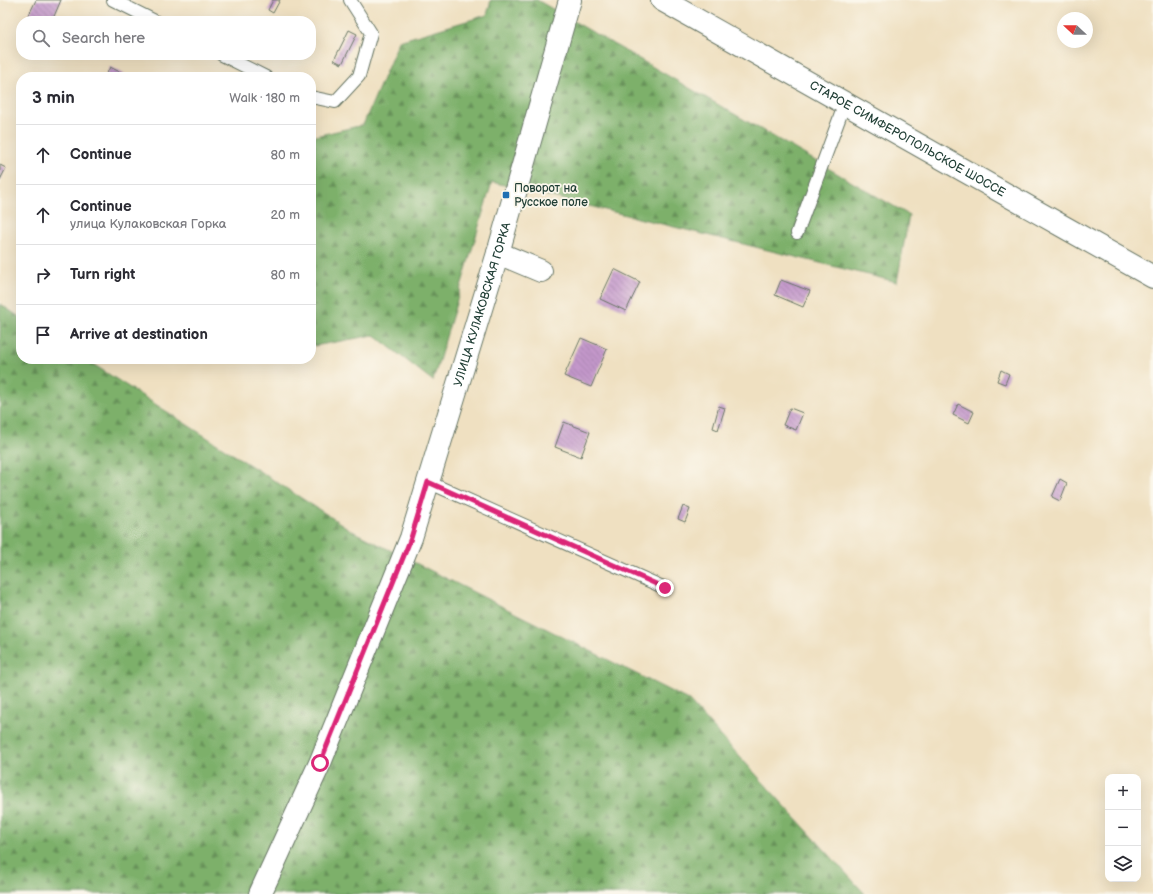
<!DOCTYPE html>
<meta charset="utf-8">
<style>
body{margin:0;font-family:"Balsamiq Sans",sans-serif;background:#f2f2f3;color:#2b2b33}
.controls{position:absolute;right:12px;bottom:12px;display:grid;overflow:hidden;border-radius:8px;box-shadow:0 4px 16px #0002}
.controls button{width:36px;height:36px;display:grid;place-items:center;padding:0;border:0;border-bottom:1px solid #e1e1e2;background:#fff;color:#2b2b33;font:20px sans-serif}
.compass{position:absolute;left:1057px;top:12px;width:36px;height:36px;border-radius:50%;background:#fff;box-shadow:0 4px 16px #0002;rotate:292deg}
.stop{position:absolute;width:12px;height:12px;margin:-9px;border:3px solid #db2777;border-radius:50%;background:#fff}
.stop.end{background:#db2777;border-color:#fff;box-shadow:0 1px 4px #0008}
.list{margin:0;padding:0;list-style:none}
h2{display:flex;justify-content:space-between;align-items:center;height:52px;margin:0;padding:0 16px;font-size:17px}
h2 small{font-size:13px;font-weight:400;color:#7c7c81}
.list li{display:grid;grid-template-columns:26px 1fr auto;gap:12px;align-items:center;box-sizing:border-box;height:60px;padding:0 16px;border-top:1px solid #e1e1e2}
.list b{display:block;font-size:15px;white-space:nowrap}
.list p{margin:0;font-size:13px;white-space:nowrap;color:#7c7c81}
.list em{font-size:13px;font-style:normal;color:#7c7c81}
.icon{flex:none;width:22px;height:22px;fill:none;stroke:currentColor;stroke-width:2;stroke-linecap:round;stroke-linejoin:round}
.map{position:relative;flex:none;width:1153px;height:894px;overflow:hidden}
.search{position:absolute;background:#fff;box-shadow:0 4px 16px #0002;left:16px;top:16px;width:300px;height:44px;display:flex;align-items:center;gap:10px;box-sizing:border-box;padding:0 14px;border-radius:16px;color:#7c7c81;font-size:15px}
.panel{position:absolute;background:#fff;box-shadow:0 4px 16px #0002;left:16px;top:72px;width:300px;height:292px;border-radius:16px}
.map>svg:first-child{display:block}
.forest{fill:url(#forest-firs);stroke:#4e764f}
.building{fill:url(#building-back-hatch)}
.lines{fill:none;stroke-linecap:round;stroke-linejoin:round}
.service-casing{stroke:#687665;stroke-width:14}
.minor-casing{stroke:#687665;stroke-width:24}
.tertiary-casing{stroke:#687665;stroke-width:24}
.primary-casing{stroke:#687665;stroke-width:24}
.service{stroke:#fff;stroke-width:12}
.minor{stroke:#fff;stroke-width:22}
.tertiary{stroke:#fff;stroke-width:22}
.primary{stroke:#fff;stroke-width:22}
.route{stroke:#db2777;stroke-width:5}
.poi-dot{fill:#1f6fb2;stroke:#fbf7ec;stroke-width:1.5}
.labels{text-anchor:middle;dominant-baseline:central;stroke-width:3.5;stroke-linejoin:round;paint-order:stroke}
.street-label{font-size:12px;fill:#1f3d34;stroke:#fbf7ec}
.poi-label{font-size:12px;fill:#1f3d34;stroke:#fbf7ec;text-anchor:start}
</style>
<div class="map">
<svg width="1153" height="894" viewBox="0 0 1153 894">
<defs>
<pattern id="forest-firs" width="22" height="20" patternUnits="userSpaceOnUse"><rect width="22" height="20" fill="#7db06a"/><path d="M5 1l3.5 6h-7zM16 11l3.5 6h-7z" fill="#669058"/></pattern>
<pattern id="building-back-hatch" width="6" height="6" patternUnits="userSpaceOnUse"><rect width="6" height="6" fill="#c397ca"/><path d="M-1 5l2 2M0 0l6 6M5-1l2 2" fill="none" stroke="#9e7ca5"/></pattern>
</defs>
<rect width="100%" height="100%" fill="#fbf7ec"/>
<filter id="ink" filterUnits="userSpaceOnUse"><feTurbulence type="fractalNoise" baseFrequency=".025" numOctaves="2"/><feDisplacementMap in="SourceGraphic" scale="8" xChannelSelector="R" yChannelSelector="G"/><feConvolveMatrix kernelMatrix="1 2 1 2 8 2 1 2 1" color-interpolation-filters="sRGB"/></filter>
<filter id="wash" filterUnits="userSpaceOnUse"><feTurbulence type="fractalNoise" baseFrequency=".012" numOctaves="4" result="noise"/><feDisplacementMap in="SourceGraphic" scale="16" xChannelSelector="R" yChannelSelector="G"/><feGaussianBlur stdDeviation="0.9" result="paint"/><feColorMatrix in="noise" values="0 0 0 0 0 0 0 0 0 0 0 0 0 0 0 0 0 1.4 0 .05"/><feComposite in="paint" operator="in"/></filter>
<g filter="url(#wash)">
<rect width="100%" height="100%" fill="#efe0c1"/>
<path class="forest" d="M 491,0 L 537,0 L 909,215 L 897,282 L 492,182 L 433,381 L 374,335 L 314,346 L 311,343 L 311,137 L 363,125 L 399,41 L 487,15 Z
M 0,304 L 21,318 L 21,359 L 85,359 L 354,532 L 688,700 L 865,894 L 0,894 Z"/>
<g id="blocks">
<path class="building" d="M 36,0 L 61,0 L 52,21 L 26,21 Z
M 273,0 L 280,0 L 273,13 L 268,10 Z
M 349,30 L 357,34 L 342,64 L 334,60 Z
M 110,67 L 130,77 L 105,77 Z
M 0,165 L 6,168 L 0,180 Z
M 614,269 L 640,282 L 626,311 L 600,299 Z
M 781,280 L 810,291 L 803,307 L 775,295 Z
M 581,338 L 607,349 L 591,387 L 564,376 Z
M 1001,370 L 1009,374 L 1005,384 L 997,381 Z
M 958,404 L 974,412 L 969,423 L 953,415 Z
M 719,406 L 725,408 L 718,430 L 713,428 Z
M 790,408 L 803,413 L 796,430 L 783,425 Z
M 564,422 L 590,432 L 581,457 L 555,447 Z
M 1060,479 L 1067,483 L 1060,501 L 1052,497 Z
M 683,506 L 690,509 L 685,522 L 678,519 Z"/>
</g>
</g>
<g filter="url(#ink)">
<use href="#blocks" fill-opacity="0" stroke="#687665" stroke-width="1"/>
<g class="lines">
<defs>
<path id="service" d="M 113,0 L 155,21
M 222,55 L 266,77
M 311,97 L 335,102 L 359,76 L 371,33 L 350,0
M 797,233 L 845,103
M 428,482 L 665,588"/>
<path id="minor" d="M 498,253 L 541,271"/>
<g id="tertiary">
<path id="s1" d="M 260,894 L 320,763 L 411,538 L 498,253 L 570,0"/>
</g>
<g id="primary">
<path id="s2" d="M 662,0 L 1064,227 L 1153,277"/>
</g>
</defs>
<use href="#service" class="service-casing"/>
<use href="#minor" class="minor-casing"/>
<use href="#tertiary" class="tertiary-casing"/>
<use href="#primary" class="primary-casing"/>
<use href="#service" class="service"/>
<use href="#minor" class="minor"/>
<use href="#tertiary" class="tertiary"/>
<use href="#primary" class="primary"/>
</g>
</g>
<g class="lines" filter="url(#ink)">
<path class="route" d="M 320,763 L 411,538 L 428,482 L 665,588"/>
</g>
<rect class="poi-dot" x="502" y="191" width="8" height="8" rx="2"/>
<g class="labels">
<g class="street-label">
<text stroke="none"><textPath href="#s2" startOffset="282">СТАРОЕ СИМФЕРОПОЛЬСКОЕ ШОССЕ</textPath></text>
<text stroke="none"><textPath href="#s1" startOffset="631">УЛИЦА КУЛАКОВСКАЯ ГОРКА</textPath></text>
</g>
<g class="poi-label">
<text x="514" y="188">Поворот на<tspan x="514" dy="14">Русское поле</tspan></text>
</g>
</g>
</svg>
<div class="controls">
<button>+</button>
<button>−</button>
<button><svg class="icon" aria-label="layers" viewBox="0 0 24 24"><path d="M12 4l9 5-9 5-9-5zM3 14l9 5 9-5"/></svg></button>
</div>
<svg class="compass" viewBox="-18 -18 36 36"><path d="M0-13l5 13h-10z" fill="#e53935"/><path d="M0 13l5-13h-10z" fill="#7c7c81"/></svg>
<div class="stop" style="left:320px;top:763px"></div>
<div class="stop end" style="left:665px;top:588px"></div>
<div class="search"><svg class="icon" aria-label="search" viewBox="0 0 24 24"><circle cx="10" cy="10" r="6"/><path d="M15 15l6 6"/></svg>Search here</div>
<section class="panel">
<h2>3 min<small>Walk · 180 m</small></h2>
<ul class="list">
<li><svg class="icon" aria-label="ahead" viewBox="0 0 24 24"><path d="M12 20V5M6 11l6-6 6 6"/></svg><div><b>Continue</b></div><em>80 m</em></li>
<li><svg class="icon" aria-label="ahead" viewBox="0 0 24 24"><path d="M12 20V5M6 11l6-6 6 6"/></svg><div><b>Continue</b><p>улица Кулаковская Горка</p></div><em>20 m</em></li>
<li><svg class="icon" aria-label="right" viewBox="0 0 24 24"><path d="M7 20v-9h11M14 6l5 5-5 5"/></svg><div><b>Turn right</b></div><em>80 m</em></li>
<li><svg class="icon" aria-label="arrive" viewBox="0 0 24 24"><path d="M6 21V4h12l-3 4 3 4H6"/></svg><div><b>Arrive at destination</b></div></li>
</ul>
</section>
</div>
